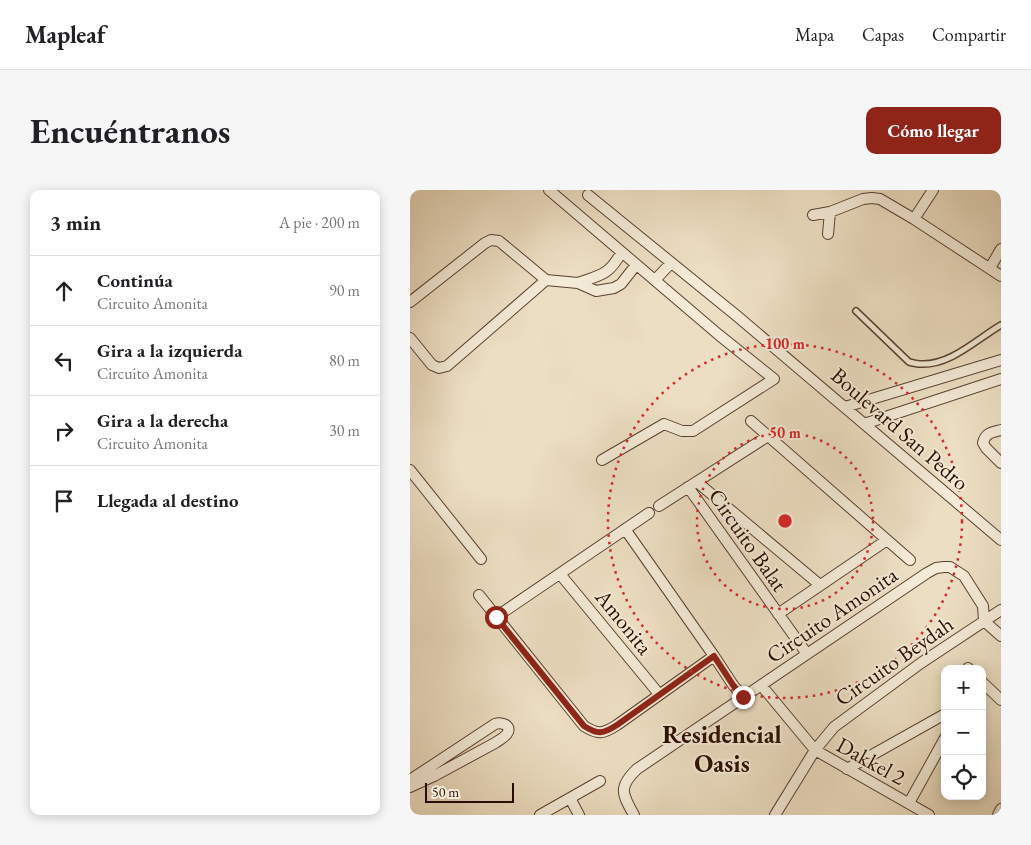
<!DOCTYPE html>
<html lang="es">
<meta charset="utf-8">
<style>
body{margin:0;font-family:"EB Garamond",serif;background:#f6f6f6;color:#202124}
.controls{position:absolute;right:15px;bottom:15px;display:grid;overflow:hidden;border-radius:10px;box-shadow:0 2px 12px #0003}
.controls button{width:45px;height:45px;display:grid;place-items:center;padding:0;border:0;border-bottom:1px solid #e0e0e0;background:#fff;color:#202124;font:25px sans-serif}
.scale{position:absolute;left:15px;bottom:12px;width:89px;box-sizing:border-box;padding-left:5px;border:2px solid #2a0d00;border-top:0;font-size:14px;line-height:18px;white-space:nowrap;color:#2a0d00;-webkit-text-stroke:4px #f3ead7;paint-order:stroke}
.stop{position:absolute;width:15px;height:15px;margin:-11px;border:4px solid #8f2418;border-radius:50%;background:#fff}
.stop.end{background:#8f2418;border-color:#fff;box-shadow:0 1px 5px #0008}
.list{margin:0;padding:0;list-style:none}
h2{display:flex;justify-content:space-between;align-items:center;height:65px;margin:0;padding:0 20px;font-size:21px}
h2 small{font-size:16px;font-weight:400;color:#757577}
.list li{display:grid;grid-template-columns:32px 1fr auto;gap:15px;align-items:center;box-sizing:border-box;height:70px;padding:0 20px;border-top:1px solid #e0e0e0}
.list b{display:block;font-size:19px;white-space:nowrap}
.list p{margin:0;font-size:16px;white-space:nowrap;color:#757577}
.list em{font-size:16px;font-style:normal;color:#757577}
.icon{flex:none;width:28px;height:28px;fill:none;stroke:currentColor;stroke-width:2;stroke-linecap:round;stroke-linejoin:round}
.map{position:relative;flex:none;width:591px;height:625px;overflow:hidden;border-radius:10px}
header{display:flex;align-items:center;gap:30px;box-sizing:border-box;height:70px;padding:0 25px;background:#fff;border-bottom:1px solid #e0e0e0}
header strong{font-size:24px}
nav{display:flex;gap:28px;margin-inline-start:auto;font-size:18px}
.intro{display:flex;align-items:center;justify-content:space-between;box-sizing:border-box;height:120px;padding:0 30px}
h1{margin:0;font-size:35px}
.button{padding:12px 22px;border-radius:10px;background:#8f2418;color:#fff;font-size:18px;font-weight:700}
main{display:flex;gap:30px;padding:0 30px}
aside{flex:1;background:#fff;border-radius:10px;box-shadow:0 2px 12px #0003}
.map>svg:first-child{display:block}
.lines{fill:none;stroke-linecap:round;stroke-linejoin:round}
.service-casing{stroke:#5a4130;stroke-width:8}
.minor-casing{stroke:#5a4130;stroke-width:12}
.service{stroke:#f3ead7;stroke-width:5}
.minor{stroke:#f3ead7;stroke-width:10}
.route{stroke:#8f2418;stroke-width:6}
.ring{fill:none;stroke:#d62828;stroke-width:2.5;stroke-dasharray:2.5 5}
.labels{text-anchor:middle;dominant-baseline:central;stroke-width:4;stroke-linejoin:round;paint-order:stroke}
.street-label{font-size:22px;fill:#2a0d00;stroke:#f3ead7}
.quarter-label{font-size:25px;font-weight:bold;fill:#2a0d00;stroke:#f3ead7}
.centre{fill:#d62828;stroke:#f3ead7;stroke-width:2.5}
.ring-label{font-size:15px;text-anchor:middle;font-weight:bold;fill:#d62828;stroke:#f3ead7;stroke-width:4;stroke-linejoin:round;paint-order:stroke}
</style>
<header>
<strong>Mapleaf</strong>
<nav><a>Mapa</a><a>Capas</a><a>Compartir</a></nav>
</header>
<div class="intro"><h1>Encuéntranos</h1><a class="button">Cómo llegar</a></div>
<main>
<aside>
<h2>3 min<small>A pie · 200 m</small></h2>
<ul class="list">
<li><svg class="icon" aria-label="ahead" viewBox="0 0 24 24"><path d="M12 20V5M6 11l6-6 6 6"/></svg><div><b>Continúa</b><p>Circuito Amonita</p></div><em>90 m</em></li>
<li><svg class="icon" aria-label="left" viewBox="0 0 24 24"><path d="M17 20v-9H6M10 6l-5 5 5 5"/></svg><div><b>Gira a la izquierda</b><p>Circuito Amonita</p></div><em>80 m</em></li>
<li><svg class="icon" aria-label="right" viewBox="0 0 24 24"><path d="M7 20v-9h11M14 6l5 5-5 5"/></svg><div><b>Gira a la derecha</b><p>Circuito Amonita</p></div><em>30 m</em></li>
<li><svg class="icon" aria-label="arrive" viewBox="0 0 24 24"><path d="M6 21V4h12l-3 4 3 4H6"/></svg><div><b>Llegada al destino</b></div></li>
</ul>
</aside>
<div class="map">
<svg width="591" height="625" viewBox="0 0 591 625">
<rect width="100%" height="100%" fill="#ecdec2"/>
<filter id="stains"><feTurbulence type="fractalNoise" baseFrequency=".004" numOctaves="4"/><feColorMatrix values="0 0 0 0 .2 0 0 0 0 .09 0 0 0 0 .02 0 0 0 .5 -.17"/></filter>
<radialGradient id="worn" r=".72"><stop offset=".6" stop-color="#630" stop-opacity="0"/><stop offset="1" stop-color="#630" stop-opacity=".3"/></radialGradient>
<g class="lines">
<defs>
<path id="service" d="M 446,121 L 499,172 C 503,173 507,174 510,174 C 540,176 567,149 591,135"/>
<path id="minor" d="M 139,0 L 309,145 L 364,189 L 283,241 L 272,241 L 254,234 L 192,270
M 178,5 L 327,126 L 591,350
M 403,25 L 420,22 L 453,9 L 462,8 L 470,9 L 504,29 L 591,86
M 504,29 L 523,0
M 418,44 L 420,22
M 580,78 L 591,59
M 245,90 L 261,73
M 168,93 C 191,85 199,85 211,63
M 0,112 L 75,53 L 81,50 L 89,51 L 136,90 L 168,93 L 186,101 L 204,98 L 211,94 L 226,75
M 0,148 L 22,175 L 29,178 L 37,176 L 136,90
M 435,217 L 591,170
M 341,231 L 500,370
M 454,234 L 591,189
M 591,240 C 582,242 575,243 573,253 L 576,258 L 591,273
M 0,280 L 71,369
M 287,292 L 410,395
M 278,297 L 397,464
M 249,316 L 358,246
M 215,339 L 304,466 L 323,495 L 333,507
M 150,384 L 249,504
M 69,405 L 174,536 C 188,545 193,544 207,535 L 304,466
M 368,424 L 477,350
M 86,427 L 239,323
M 574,431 L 591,446
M 558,478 L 559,479
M 572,492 L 591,510
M 351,495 L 405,560 L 519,625
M 437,579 L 535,524
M 0,590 L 85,534 C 90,532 101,534 98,542 C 96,547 89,550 85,553 L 24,586 L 0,597
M 160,608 L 169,625
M 499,613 L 535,548
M 130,625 L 190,591
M 224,625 C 212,604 208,597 227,579 L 517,383 L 526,378 L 534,377 L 540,377 L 554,386 L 573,416 L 574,431
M 365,625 L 405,560 L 424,537 L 511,473 L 591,420
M 588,625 L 591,619"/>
</defs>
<use href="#service" class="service-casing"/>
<use href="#minor" class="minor-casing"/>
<use href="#service" class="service"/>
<use href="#minor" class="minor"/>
</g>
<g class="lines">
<path class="route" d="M 86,427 L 174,536 C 188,545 193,544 207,535 L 304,466 L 323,495 L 333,507"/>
</g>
<g class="ring">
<circle cx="375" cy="331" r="88"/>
<circle cx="375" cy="331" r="177"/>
</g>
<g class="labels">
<g class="street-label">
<text transform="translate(490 239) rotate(41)">Boulevard San Pedro</text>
<text transform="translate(338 350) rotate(55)">Circuito Balat</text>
<text transform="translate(422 425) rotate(-34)">Circuito Amonita</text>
<text transform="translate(214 432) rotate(51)">Amonita</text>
<text transform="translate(484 471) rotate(-35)">Circuito Beydah</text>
<text transform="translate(461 571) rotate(29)">Dakkel 2</text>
</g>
<g class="quarter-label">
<text x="312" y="544">Residencial<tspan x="312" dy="29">Oasis</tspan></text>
</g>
</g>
<circle cx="375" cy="331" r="8" class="centre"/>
<g class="ring-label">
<text x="375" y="159">100 m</text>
<text x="375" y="248">50 m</text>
</g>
<rect width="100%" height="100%" filter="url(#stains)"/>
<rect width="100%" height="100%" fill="url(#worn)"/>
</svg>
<div class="controls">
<button>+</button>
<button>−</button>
<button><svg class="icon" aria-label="locate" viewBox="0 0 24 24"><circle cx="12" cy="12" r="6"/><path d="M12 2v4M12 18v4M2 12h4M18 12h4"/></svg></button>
</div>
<div class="scale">50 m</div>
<div class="stop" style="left:86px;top:427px"></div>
<div class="stop end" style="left:333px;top:507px"></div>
</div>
</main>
